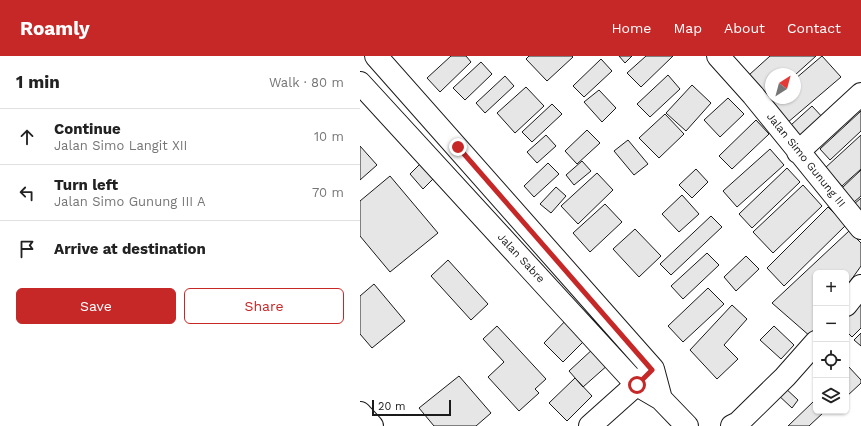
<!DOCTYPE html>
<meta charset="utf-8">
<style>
body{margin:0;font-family:"Work Sans",sans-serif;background:#f6f6f6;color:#222}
.controls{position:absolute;right:12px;bottom:12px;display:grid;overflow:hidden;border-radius:6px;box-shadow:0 1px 3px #0004}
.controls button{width:36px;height:36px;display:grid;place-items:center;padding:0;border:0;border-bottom:1px solid #e0e0e0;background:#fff;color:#222;font:20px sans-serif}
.compass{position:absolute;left:405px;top:12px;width:36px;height:36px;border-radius:50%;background:#fff;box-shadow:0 1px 3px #0004;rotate:36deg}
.scale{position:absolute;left:12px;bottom:10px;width:79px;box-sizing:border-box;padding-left:4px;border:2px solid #1a1a1a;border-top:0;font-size:11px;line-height:14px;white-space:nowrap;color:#1a1a1a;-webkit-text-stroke:3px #fff;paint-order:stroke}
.stop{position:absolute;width:12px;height:12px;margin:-9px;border:3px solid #c62828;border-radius:50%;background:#fff}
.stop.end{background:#c62828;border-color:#fff;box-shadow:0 1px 4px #0008}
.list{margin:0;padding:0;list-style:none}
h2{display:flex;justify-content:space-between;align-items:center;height:52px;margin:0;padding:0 16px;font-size:17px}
h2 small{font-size:13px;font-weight:400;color:#767676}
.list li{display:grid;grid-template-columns:26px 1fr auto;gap:12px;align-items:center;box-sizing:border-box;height:56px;padding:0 16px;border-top:1px solid #e0e0e0}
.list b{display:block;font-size:15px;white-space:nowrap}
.list p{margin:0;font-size:13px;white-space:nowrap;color:#767676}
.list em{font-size:13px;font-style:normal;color:#767676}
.actions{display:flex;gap:8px;padding:12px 16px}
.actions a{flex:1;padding:9px 0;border:1px solid #c62828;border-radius:6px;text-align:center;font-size:14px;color:#c62828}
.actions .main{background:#c62828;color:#fff}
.icon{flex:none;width:22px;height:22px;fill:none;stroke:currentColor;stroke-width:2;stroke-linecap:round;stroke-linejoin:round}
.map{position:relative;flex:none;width:501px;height:370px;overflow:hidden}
header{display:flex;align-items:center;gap:24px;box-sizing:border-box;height:56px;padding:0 20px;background:#c62828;color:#fff}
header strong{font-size:19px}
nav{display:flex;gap:22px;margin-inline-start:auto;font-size:14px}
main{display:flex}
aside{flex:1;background:#fff}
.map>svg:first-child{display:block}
.building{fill:#e6e6e6;stroke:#1a1a1a}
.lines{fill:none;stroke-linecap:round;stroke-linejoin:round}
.minor-casing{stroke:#1a1a1a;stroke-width:24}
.minor{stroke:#fff;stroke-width:22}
.route{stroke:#c62828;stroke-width:5}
.labels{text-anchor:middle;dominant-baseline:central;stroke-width:3;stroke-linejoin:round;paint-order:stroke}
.street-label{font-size:11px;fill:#1a1a1a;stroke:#fff}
</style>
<header>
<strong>Roamly</strong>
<nav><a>Home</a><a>Map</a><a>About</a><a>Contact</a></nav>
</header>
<main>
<aside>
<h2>1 min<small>Walk · 80 m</small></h2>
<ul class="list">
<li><svg class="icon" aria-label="ahead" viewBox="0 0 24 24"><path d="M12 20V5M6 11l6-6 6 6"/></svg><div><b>Continue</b><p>Jalan Simo Langit XII</p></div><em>10 m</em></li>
<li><svg class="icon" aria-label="left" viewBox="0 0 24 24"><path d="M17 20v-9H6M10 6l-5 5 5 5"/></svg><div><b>Turn left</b><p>Jalan Simo Gunung III A</p></div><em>70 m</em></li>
<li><svg class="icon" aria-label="arrive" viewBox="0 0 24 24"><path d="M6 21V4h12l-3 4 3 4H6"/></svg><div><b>Arrive at destination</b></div></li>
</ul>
<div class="actions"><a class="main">Save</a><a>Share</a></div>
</aside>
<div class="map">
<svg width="501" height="370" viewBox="0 0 501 370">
<rect width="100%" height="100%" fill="#fff"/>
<path class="building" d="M 91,0 L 106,0 L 111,6 L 80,36 L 67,22 Z
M 169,0 L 212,0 L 213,1 L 187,25 L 166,3 Z
M 259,0 L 272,0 L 265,7 Z
M 286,0 L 313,0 L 281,31 L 267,17 Z
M 410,0 L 456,0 L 435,19 L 411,18 L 411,40 L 408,42 L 389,19 Z
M 462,0 L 481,21 L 427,67 L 409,46 L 413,42 L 435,42 L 435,23 Z
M 241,3 L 252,15 L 224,41 L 213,30 Z
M 121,6 L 132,18 L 105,44 L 93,32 Z
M 308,19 L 320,33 L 290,61 L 277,48 Z
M 145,20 L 154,30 L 125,57 L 116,47 Z
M 332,29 L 351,47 L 326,75 L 306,57 Z
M 166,31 L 184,50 L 155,77 L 137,57 Z
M 239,34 L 256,52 L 242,66 L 224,46 Z
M 368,42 L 384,58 L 360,81 L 344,64 Z
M 192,48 L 202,58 L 172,86 L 162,76 Z
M 452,50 L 465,64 L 444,84 L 431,69 Z
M 501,55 L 501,75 L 470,104 L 460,93 Z
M 305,58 L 324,78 L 299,102 L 279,82 Z
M 396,64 L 409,78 L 372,113 L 359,100 Z
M 227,74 L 240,87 L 217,108 L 205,95 Z
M 186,79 L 196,90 L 177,107 L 167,96 Z
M 501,79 L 501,113 L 482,130 L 465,112 Z
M 268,84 L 288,108 L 274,119 L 254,95 Z
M 0,90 L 17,109 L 0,124 Z
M 410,93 L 424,109 L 377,151 L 363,135 Z
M 222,105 L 231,115 L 214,129 L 206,119 Z
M 61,107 L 74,122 L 63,133 L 50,118 Z
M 188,107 L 199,118 L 174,141 L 164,130 Z
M 427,112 L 440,126 L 392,172 L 379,158 Z
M 336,113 L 348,126 L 332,142 L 319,129 Z
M 501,114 L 501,140 L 494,146 L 482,132 Z
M 237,117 L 253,134 L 218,168 L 201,150 Z
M 30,120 L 78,177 L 30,216 L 0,180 L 0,145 Z
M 443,129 L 462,150 L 413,197 L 393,176 Z
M 196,131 L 206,140 L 191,157 L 180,148 Z
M 322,139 L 339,158 L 319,176 L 302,158 Z
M 501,142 L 501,158 L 493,149 Z
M 245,148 L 262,166 L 230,196 L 213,177 Z
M 468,151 L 486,169 L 424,230 L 407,212 Z
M 351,160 L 362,171 L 311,219 L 300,208 Z
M 275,173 L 301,200 L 279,221 L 253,193 Z
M 489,175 L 501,187 L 501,210 L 486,231 L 486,217 L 456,217 L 456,274 L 451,281 L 412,247 Z
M 347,197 L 359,209 L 323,243 L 311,230 Z
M 386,200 L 399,213 L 376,235 L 364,221 Z
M 88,204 L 128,248 L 111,264 L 71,220 Z
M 14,228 L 45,265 L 12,292 L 0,278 L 0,240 Z
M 348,232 L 364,248 L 323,286 L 308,270 Z
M 501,241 L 501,272 L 492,281 L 486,275 L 486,259 Z
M 372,249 L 387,263 L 364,289 L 378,303 L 357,323 L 330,294 Z
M 210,260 L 230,279 L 203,306 L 184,287 Z
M 137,270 L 186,323 L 175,333 L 179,337 L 159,355 L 128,321 L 144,306 L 123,283 Z
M 414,270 L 434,289 L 421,303 L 400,284 Z
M 501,277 L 501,290 L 494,284 Z
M 234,292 L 249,308 L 223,331 L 209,315 Z
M 488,310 L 501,324 L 501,327 L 486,341 L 486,311 Z
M 99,320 L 131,357 L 116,370 L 74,370 L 59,352 Z
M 215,322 L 232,340 L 207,365 L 189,347 Z
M 423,330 L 438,344 L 432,352 L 416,337 Z
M 454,345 L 456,348 L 456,355 L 464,356 L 449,370 L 428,370 Z"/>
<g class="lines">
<defs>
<path id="minor" d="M 16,0 L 293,313 L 301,343
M 358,0 L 393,39 L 501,172
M 0,27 L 277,329 L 301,343 L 327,370
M 438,96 L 501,38
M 486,249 L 501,230
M 0,357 L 12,370
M 230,370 L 287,319
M 372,370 L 378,367 L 425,321 L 456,286"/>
</defs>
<use href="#minor" class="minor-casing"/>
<use href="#minor" class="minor"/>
</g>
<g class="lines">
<path class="route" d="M 98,91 L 292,314 L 277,329"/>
</g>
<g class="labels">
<g class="street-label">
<text transform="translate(446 104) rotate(51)">Jalan Simo Gunung III</text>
<text transform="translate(161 202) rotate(47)">Jalan Sabre</text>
</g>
</g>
</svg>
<div class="controls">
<button>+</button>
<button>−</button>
<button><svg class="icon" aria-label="locate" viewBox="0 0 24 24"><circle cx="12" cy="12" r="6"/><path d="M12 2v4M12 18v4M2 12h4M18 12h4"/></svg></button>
<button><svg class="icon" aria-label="layers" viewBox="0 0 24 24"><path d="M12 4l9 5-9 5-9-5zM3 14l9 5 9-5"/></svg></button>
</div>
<svg class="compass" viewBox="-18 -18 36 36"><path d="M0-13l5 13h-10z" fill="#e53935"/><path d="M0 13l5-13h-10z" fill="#767676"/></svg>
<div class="scale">20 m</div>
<div class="stop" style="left:277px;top:329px"></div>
<div class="stop end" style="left:98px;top:91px"></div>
</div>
</main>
